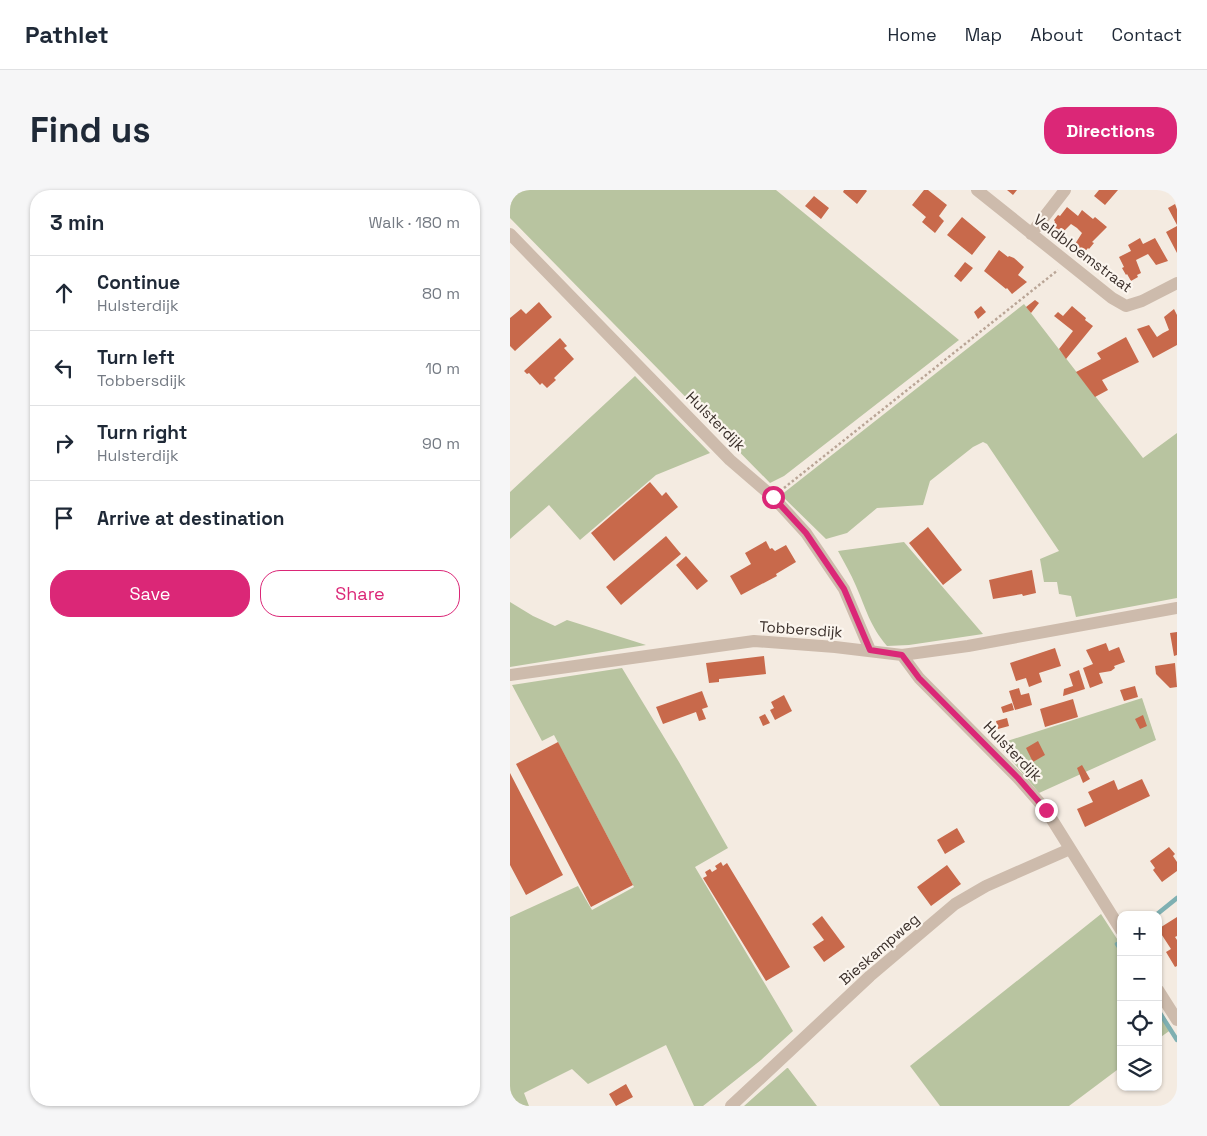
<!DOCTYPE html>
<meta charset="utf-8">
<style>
body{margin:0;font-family:"Space Grotesk",sans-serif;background:#f6f6f7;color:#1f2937}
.controls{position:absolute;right:15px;bottom:15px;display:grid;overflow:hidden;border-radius:10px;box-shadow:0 1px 4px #0004}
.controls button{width:45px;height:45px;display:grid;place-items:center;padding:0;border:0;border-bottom:1px solid #e0e1e3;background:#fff;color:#1f2937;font:25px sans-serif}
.stop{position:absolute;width:15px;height:15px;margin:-11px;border:4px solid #db2777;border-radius:50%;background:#fff}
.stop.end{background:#db2777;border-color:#fff;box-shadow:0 1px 5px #0008}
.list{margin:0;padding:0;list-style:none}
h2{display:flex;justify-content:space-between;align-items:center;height:65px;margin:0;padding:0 20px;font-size:21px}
h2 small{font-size:16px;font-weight:400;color:#747a83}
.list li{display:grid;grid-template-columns:32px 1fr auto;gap:15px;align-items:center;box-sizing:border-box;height:75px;padding:0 20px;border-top:1px solid #e0e1e3}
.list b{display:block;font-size:19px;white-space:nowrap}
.list p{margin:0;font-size:16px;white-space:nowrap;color:#747a83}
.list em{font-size:16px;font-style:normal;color:#747a83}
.actions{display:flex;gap:10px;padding:15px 20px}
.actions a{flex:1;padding:11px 0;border:1px solid #db2777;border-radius:20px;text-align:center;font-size:18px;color:#db2777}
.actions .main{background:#db2777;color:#fff}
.icon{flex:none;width:28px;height:28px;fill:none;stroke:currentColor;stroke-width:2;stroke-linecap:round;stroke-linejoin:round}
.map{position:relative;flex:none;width:667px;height:916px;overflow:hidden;border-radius:20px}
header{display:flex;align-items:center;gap:30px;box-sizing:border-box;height:70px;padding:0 25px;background:#fff;border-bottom:1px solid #e0e1e3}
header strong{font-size:24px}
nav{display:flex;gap:28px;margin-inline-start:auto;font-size:18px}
.intro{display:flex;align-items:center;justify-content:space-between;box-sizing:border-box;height:120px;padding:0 30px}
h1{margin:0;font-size:35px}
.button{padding:12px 22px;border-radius:20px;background:#db2777;color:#fff;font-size:18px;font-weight:700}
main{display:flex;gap:30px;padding:0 30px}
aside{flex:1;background:#fff;border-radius:20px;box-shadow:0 1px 4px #0004}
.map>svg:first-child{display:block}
.green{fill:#b8c4a0}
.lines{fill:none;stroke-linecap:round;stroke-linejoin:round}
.stream{stroke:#7fb0b2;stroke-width:4.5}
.building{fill:#c8694b}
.path{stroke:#b9a596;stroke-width:2.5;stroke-dasharray:2.5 2.5;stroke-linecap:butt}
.street{stroke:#cdbbac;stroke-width:12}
.route{stroke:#db2777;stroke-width:6}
.labels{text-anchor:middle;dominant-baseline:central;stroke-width:4.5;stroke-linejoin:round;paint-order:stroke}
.street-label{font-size:15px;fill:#3b302b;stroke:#fbf5ee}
</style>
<header>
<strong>Pathlet</strong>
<nav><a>Home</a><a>Map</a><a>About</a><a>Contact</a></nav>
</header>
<div class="intro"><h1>Find us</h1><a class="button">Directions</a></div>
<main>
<aside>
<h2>3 min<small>Walk · 180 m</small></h2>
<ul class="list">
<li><svg class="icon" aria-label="ahead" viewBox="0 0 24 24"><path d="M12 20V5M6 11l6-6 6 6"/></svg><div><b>Continue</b><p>Hulsterdijk</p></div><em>80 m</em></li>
<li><svg class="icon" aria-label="left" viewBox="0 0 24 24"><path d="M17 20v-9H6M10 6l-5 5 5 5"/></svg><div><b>Turn left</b><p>Tobbersdijk</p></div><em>10 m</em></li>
<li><svg class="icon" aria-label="right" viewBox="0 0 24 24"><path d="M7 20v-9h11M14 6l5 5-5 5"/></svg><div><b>Turn right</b><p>Hulsterdijk</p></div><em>90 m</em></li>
<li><svg class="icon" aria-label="arrive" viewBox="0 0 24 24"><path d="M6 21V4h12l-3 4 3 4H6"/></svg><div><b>Arrive at destination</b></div></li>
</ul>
<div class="actions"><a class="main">Save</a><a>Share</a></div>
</aside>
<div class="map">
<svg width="667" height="916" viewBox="0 0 667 916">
<rect width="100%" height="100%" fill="#f4ebe1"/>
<path class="green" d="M 0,0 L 266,0 L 449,150 L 274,286 L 260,293 L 0,28 Z
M 514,114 L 633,268 L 667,243 L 667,408 L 566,427 L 561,406 L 549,404 L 547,392 L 534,392 L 530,369 L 549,361 L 477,254 L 473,252 L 463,257 L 420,291 L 413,315 L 367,318 L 337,343 L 316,349 L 271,305 Z
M 125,186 L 200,263 L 146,285 L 70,350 L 39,315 L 0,349 L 0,302 Z
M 394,352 L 473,444 L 399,455 L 377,456 C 360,436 356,419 346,396 C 341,384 334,372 328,361 Z
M 0,412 L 23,426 L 45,436 L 57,430 L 136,455 L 0,477 Z
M 112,478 L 169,572 L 218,658 L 185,677 L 283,841 L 251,870 L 193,916 L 184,916 L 156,855 L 78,894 L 62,879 L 14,903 L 19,916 L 0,916 L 0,727 L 68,696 L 82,720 L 124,697 L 44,545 L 32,551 L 2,495 Z
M 632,508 L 646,550 L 529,603 L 488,554 Z
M 591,724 L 611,755 L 611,877 L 559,916 L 430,916 L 400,876 Z
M 648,816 L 662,839 L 648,849 Z
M 278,878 L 307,916 L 234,916 L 277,878 Z"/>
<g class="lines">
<path class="stream" d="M 646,725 L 667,708
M 607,754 L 611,760
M 648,820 L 667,850"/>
</g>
<path class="building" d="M 334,0 L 356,0 L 357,1 L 347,14 L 333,2 Z
M 414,0 L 418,0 L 437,15 L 429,26 L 434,31 L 425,43 L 412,32 L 416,27 L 402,15 Z
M 497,0 L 507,0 L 503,5 Z
M 589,0 L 608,0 L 595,15 L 584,6 Z
M 304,6 L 319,18 L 311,29 L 295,16 Z
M 665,14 L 667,19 L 667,35 L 658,18 Z
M 557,17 L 568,26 L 572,20 L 583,29 L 585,27 L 597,37 L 582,52 L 584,53 L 579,59 L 578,58 L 573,64 L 567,59 L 568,58 L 565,54 L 572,43 L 567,38 L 561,34 L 551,44 L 548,41 L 546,42 L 540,38 L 545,32 L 544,30 L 548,25 L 550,26 Z
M 452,27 L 476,47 L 462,65 L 437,45 Z
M 667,36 L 667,63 L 656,42 Z
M 630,48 L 633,54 L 645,48 L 658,71 L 646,75 L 638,64 L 626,70 L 631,83 L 627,85 L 628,87 L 621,91 L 617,84 L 616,85 L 612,78 L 614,77 L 609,67 L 621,61 L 618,55 Z
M 489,60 L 498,67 L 499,66 L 504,68 L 514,77 L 508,85 L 517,92 L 502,104 L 497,98 L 496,99 L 474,81 Z
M 455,72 L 463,78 L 451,92 L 444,86 Z
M 525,110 L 529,113 L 521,123 L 516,117 Z
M 29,112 L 42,127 L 5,161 L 0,156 L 0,128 L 11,119 L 16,124 Z
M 471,116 L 476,122 L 468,129 L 464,122 Z
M 562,116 L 576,128 L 575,130 L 583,136 L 556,169 L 549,159 L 563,141 L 544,126 L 548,122 L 553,126 Z
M 664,119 L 667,125 L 667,155 L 643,168 L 627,139 L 639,135 L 647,147 L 653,143 L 659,140 L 654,127 Z
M 616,147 L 629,172 L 592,190 L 598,200 L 585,207 L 566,182 L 591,169 L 587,163 Z
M 50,148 L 57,156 L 54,158 L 64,169 L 44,188 L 46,190 L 37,198 L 32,193 L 30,195 L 19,183 L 17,184 L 14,181 Z
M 140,292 L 152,306 L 156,302 L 168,317 L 104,371 L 81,343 Z
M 418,337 L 452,380 L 433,395 L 399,353 Z
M 156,346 L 171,364 L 111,415 L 96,397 Z
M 256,351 L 260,359 L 262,358 L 265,361 L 276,355 L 286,372 L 266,384 L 267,386 L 231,405 L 220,386 L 241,374 L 235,363 Z
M 176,366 L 198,391 L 187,400 L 166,375 Z
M 522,380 L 526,403 L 513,406 L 512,404 L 483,409 L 479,390 Z
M 667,442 L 667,465 L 664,466 L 660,443 Z
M 596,453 L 599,461 L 609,457 L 615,472 L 604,476 L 605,478 L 601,481 L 589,483 L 593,493 L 580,498 L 573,478 L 583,474 L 576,460 Z
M 545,458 L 551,476 L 529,483 L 532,492 L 519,497 L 516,488 L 506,491 L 500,473 Z
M 254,466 L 256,484 L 209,489 L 209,492 L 199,493 L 196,473 Z
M 665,473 L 667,497 L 660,498 L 646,484 L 645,476 Z
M 569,480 L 575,499 L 553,506 L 554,499 L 563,496 L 559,484 Z
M 625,496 L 628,507 L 614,511 L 610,500 Z
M 509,498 L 511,505 L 519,503 L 522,515 L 505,520 L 499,501 Z
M 192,501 L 198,517 L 192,519 L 196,529 L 189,531 L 186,522 L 153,534 L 146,517 Z
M 274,505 L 282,521 L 265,530 L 260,520 L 264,518 L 261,512 Z
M 563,509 L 568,527 L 535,537 L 530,519 Z
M 502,513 L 504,520 L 493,523 L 491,517 Z
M 255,524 L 260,533 L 253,536 L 249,527 Z
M 633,525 L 637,536 L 630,539 L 625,529 Z
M 497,528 L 499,536 L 488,539 L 486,531 Z
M 528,551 L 535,565 L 523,572 L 516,558 Z
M 48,552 L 123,695 L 81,717 L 6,574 Z
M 572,575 L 580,589 L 573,593 L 567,578 Z
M 0,583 L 53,685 L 16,705 L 0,675 Z
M 632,589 L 640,606 L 575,637 L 567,619 L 583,612 L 578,602 L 604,590 L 608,600 Z
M 447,638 L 455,652 L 435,664 L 427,650 Z
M 659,657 L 665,664 L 663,666 L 667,672 L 667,681 L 652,692 L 643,680 L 645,678 L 640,671 Z
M 211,672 L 213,676 L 217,673 L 280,777 L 256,791 L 193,688 L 197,686 L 195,682 L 200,679 L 202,682 L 207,679 L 205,676 Z
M 437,675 L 451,694 L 421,716 L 407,697 Z
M 312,726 L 335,757 L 314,772 L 303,757 L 314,750 L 302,734 Z
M 667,727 L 667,746 L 665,747 L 667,750 L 667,776 L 665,777 L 656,762 L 661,759 L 648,739 Z
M 116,894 L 123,907 L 106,916 L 99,904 Z"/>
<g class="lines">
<path class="path" d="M 274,298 L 548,80"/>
<path class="street" d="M 467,0 L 602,108 L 616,116 L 632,111 L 667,93
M 0,44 L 220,270 L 263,307 L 296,343 L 334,399 L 360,460
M 521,44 L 555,0
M 392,465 L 409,488 L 508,588 L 536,620 L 611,740
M 0,485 L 244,451 L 325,457 L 392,465 L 458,456 L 667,418
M 648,800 L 667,830
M 221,916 L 360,786 L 445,714 L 476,696 L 560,659"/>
</g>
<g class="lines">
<path class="route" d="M 263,307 L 296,343 L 334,399 L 360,460 L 392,465 L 409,488 L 508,588 L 536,620"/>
</g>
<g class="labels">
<g class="street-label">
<text transform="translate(573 63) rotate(37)">Veldbloemstraat</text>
<text transform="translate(206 231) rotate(45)">Hulsterdijk</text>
<text transform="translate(291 439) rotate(4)">Tobbersdijk</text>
<text transform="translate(503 561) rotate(46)">Hulsterdijk</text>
<text transform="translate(369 759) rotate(-41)">Bieskampweg</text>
</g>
</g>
</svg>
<div class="controls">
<button>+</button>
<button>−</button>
<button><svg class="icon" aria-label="locate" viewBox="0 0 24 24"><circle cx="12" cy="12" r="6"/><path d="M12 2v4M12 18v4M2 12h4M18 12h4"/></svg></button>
<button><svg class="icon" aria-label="layers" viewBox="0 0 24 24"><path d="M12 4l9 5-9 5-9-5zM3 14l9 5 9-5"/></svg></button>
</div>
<div class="stop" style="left:263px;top:307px"></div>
<div class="stop end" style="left:536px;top:620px"></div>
</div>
</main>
